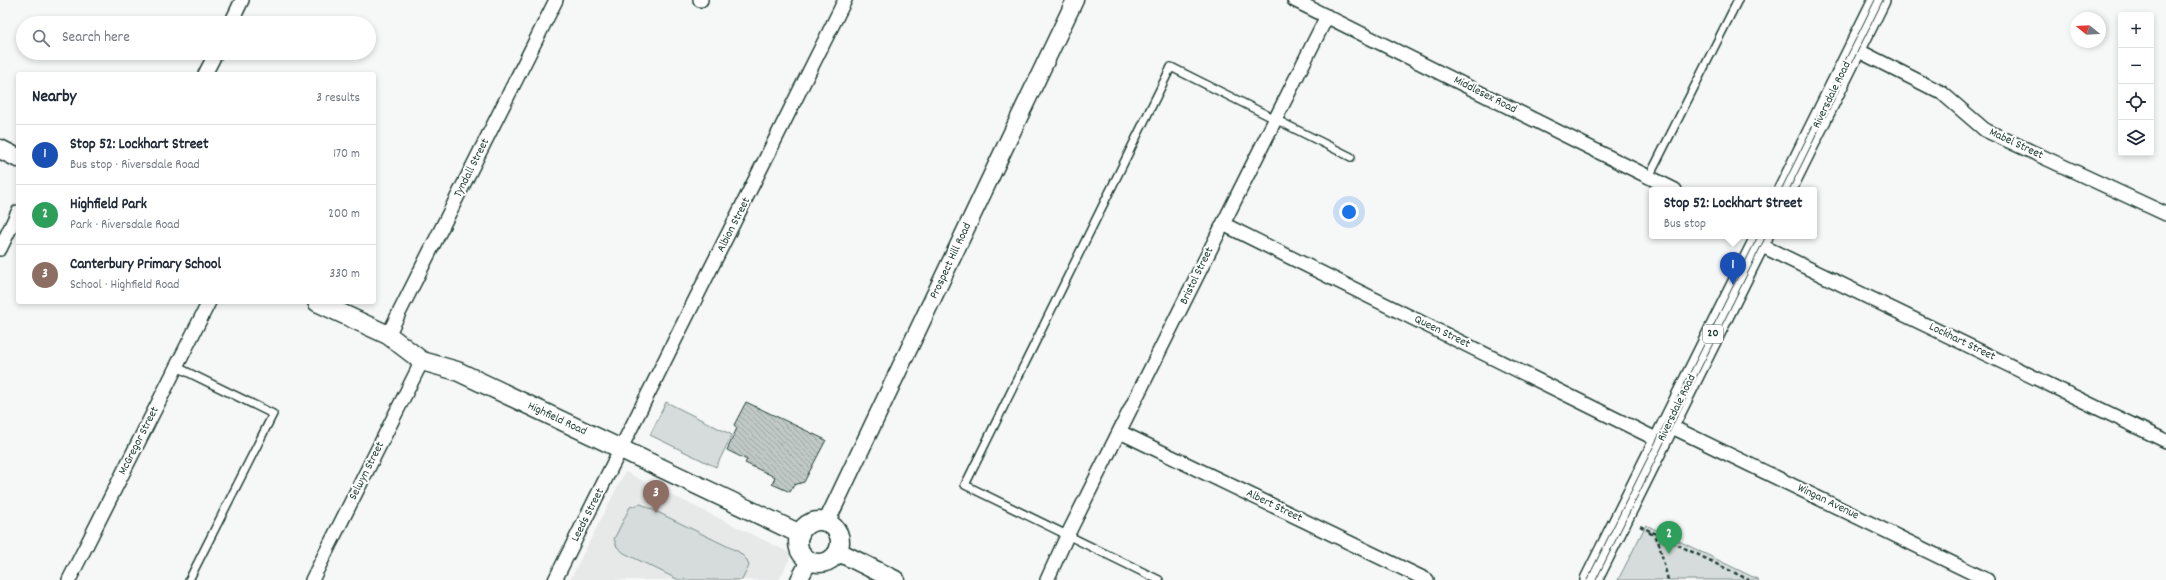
<!DOCTYPE html>
<meta charset="utf-8">
<style>
body{margin:0;font-family:Dekko,sans-serif;background:#f2f2f3;color:#1f2937}
.controls{position:absolute;right:12px;top:12px;display:grid;overflow:hidden;border-radius:4px;box-shadow:0 2px 6px #0003}
.controls button{width:36px;height:36px;display:grid;place-items:center;padding:0;border:0;border-bottom:1px solid #e0e1e3;background:#fff;color:#1f2937;font:20px sans-serif}
.compass{position:absolute;left:2070px;top:12px;width:36px;height:36px;border-radius:50%;background:#fff;box-shadow:0 2px 6px #0003;rotate:288deg}
.you{position:absolute;left:1349px;top:212px;width:14px;height:14px;margin:-10px;border:3px solid #fff;border-radius:50%;background:#1a73e8;box-shadow:0 0 0 6px #1a73e833}
.badge{display:grid;place-items:center;width:26px;height:26px;border-radius:50%;background:#db2777;color:#fff;font-size:13px;font-weight:700}
.pin{position:absolute;translate:-50% -33px;filter:drop-shadow(0 1px 2px #0008)}
.pin::after{content:'';position:absolute;top:21px;width:14px;height:12px;background:inherit;clip-path:polygon(0 0,100% 0,50% 100%)}
.popup{position:absolute;left:1649px;top:187px;width:168px;height:52px;box-sizing:border-box;display:grid;place-content:center;border-radius:4px;background:#fff;filter:drop-shadow(0 1px 3px #0005);font-size:13px;white-space:nowrap;color:#747a83}
.popup b{font-size:15px;color:#1f2937}
.popup::after{content:'';position:absolute;left:50%;top:100%;margin-left:-8px;border:8px solid transparent;border-top-color:#fff}
.list{margin:0;padding:0;list-style:none}
h2{display:flex;justify-content:space-between;align-items:center;height:52px;margin:0;padding:0 16px;font-size:17px}
h2 small{font-size:13px;font-weight:400;color:#747a83}
.list li{display:grid;grid-template-columns:26px 1fr auto;gap:12px;align-items:center;box-sizing:border-box;height:60px;padding:0 16px;border-top:1px solid #e0e1e3}
.list b{display:block;font-size:15px;white-space:nowrap}
.list p{margin:0;font-size:13px;white-space:nowrap;color:#747a83}
.list em{font-size:13px;font-style:normal;color:#747a83}
.icon{flex:none;width:22px;height:22px;fill:none;stroke:currentColor;stroke-width:2;stroke-linecap:round;stroke-linejoin:round}
.map{position:relative;flex:none;width:2166px;height:580px;overflow:hidden}
.search{position:absolute;background:#fff;box-shadow:0 2px 6px #0003;left:16px;top:16px;width:360px;height:44px;display:flex;align-items:center;gap:10px;box-sizing:border-box;padding:0 14px;border-radius:22px;color:#747a83;font-size:15px}
.panel{position:absolute;background:#fff;box-shadow:0 2px 6px #0003;left:16px;top:72px;width:360px;height:232px;border-radius:4px}
.map>svg:first-child{display:block}
.built{fill:#e6e9e8}
.green{fill:#d6dcdb;stroke:#7a8c88}
.building{fill:url(#building-back-hatch);stroke:#1f3d34}
.lines{fill:none;stroke-linecap:round;stroke-linejoin:round}
.service-casing{stroke:#1f3d34;stroke-width:10}
.minor-casing{stroke:#1f3d34;stroke-width:16}
.tertiary-casing{stroke:#1f3d34;stroke-width:19}
.secondary-casing{stroke:#1f3d34;stroke-width:21}
.primary-casing{stroke:#1f3d34;stroke-width:24}
.path{stroke:#1f3d34;stroke-width:2.5;stroke-dasharray:4 3;stroke-linecap:butt}
.service{stroke:#fff;stroke-width:7}
.minor{stroke:#fff;stroke-width:13}
.tertiary{stroke:#fff;stroke-width:16}
.secondary{stroke:#fff;stroke-width:18}
.primary{stroke:#fff;stroke-width:21}
.tram{stroke:#1f3d34;stroke-width:1}
.labels{text-anchor:middle;dominant-baseline:central;stroke-width:4;stroke-linejoin:round;paint-order:stroke}
.shield{fill:#fff;stroke:#627771;stroke-width:1}
.shield-label{font-size:11px;font-weight:bold;fill:#1f3d34}
.street-label{font-size:12px;fill:#1f3d34;stroke:#fff}
</style>
<div class="map">
<svg width="2166" height="580" viewBox="0 0 2166 580">
<defs>
<pattern id="building-back-hatch" width="6" height="6" patternUnits="userSpaceOnUse"><rect width="6" height="6" fill="#c0c9c6"/><path d="M-1 5l2 2M0 0l6 6M5-1l2 2" fill="none" stroke="#9ba4a2"/></pattern>
</defs>
<rect width="100%" height="100%" fill="#f6f7f7"/>
<filter id="ink" filterUnits="userSpaceOnUse"><feTurbulence type="fractalNoise" baseFrequency=".025" numOctaves="2"/><feDisplacementMap in="SourceGraphic" scale="8" xChannelSelector="R" yChannelSelector="G"/><feConvolveMatrix kernelMatrix="1 2 1 2 8 2 1 2 1" color-interpolation-filters="sRGB"/></filter>
<g filter="url(#ink)">
<path class="built" d="M 625,472 L 792,554 L 779,580 L 570,580 Z"/>
<path class="green" d="M 666,402 L 732,435 L 716,467 L 650,435 Z
M 641,504 L 739,552 L 747,560 L 749,566 L 742,580 L 679,580 L 624,553 L 617,547 L 614,539 L 630,507 Z
M 1646,525 L 1759,580 L 1618,580 Z"/>
<path class="building" d="M 746,402 L 826,440 L 804,482 L 794,485 L 790,492 L 772,484 L 775,477 L 745,463 L 747,460 L 727,450 L 737,428 L 734,425 Z"/>
<g class="lines">
<defs>
<path id="service" d="M 1649,177 L 1738,0
M 177,367 L 273,414 L 189,580
M 1159,580 L 965,485 L 1171,67 L 1351,157"/>
<path id="minor" d="M 700,0 L 701,0
M 1294,0 L 1675,190
M 231,23 L 242,0
M 1855,49 L 1942,93 L 1985,130 L 2166,214
M 205,74 L 216,53
M 1223,224 L 1660,441
M 1758,244 L 2166,441
M 0,249 L 18,212
M 388,335 L 556,0
M 1668,425 L 1987,580
M 1120,432 L 1427,580
M 69,580 L 209,302
M 312,580 L 422,361
M 555,580 L 845,0
M 1047,580 L 1067,536 L 1327,16"/>
<path id="tertiary" d="M 826,523 L 1075,0
M 799,580 L 809,561"/>
<path id="secondary" d="M 0,149 L 18,158
M 317,302 L 388,335 L 422,361 L 457,371 L 800,534
M798 542a21 21 0 1 1 42 0a21 21 0 1 1-42 0Z
M 839,552 L 895,580"/>
<path id="primary" d="M 1785,190 L 1879,0
M 1591,580 L 1762,236"/>
</defs>
<use href="#service" class="service-casing"/>
<use href="#minor" class="minor-casing"/>
<use href="#tertiary" class="tertiary-casing"/>
<use href="#secondary" class="secondary-casing"/>
<use href="#primary" class="primary-casing"/>
<path class="path" d="M 1640,526 L 1749,580
M 1649,532 L 1658,540 L 1668,580"/>
<use href="#service" class="service"/>
<use href="#minor" class="minor"/>
<use href="#tertiary" class="tertiary"/>
<use href="#secondary" class="secondary"/>
<use href="#primary" class="primary"/>
<path class="tram" d="M 1781,190 L 1875,0
M 1789,190 L 1883,0
M 1587,580 L 1758,236
M 1596,580 L 1766,236"/>
</g>
</g>
<g class="labels">
<rect class="shield" x="1703" y="325" width="20" height="18" rx="3"/>
<g class="shield-label">
<text x="1713" y="334">20</text>
</g>
<g class="street-label">
<text transform="translate(1485 95) rotate(27)">Middlesex Road</text>
<text transform="translate(1832 95) rotate(-64)">Riversdale Road</text>
<text transform="translate(2016 144) rotate(25)">Mabel Street</text>
<text transform="translate(472 168) rotate(-63)">Tyndall Street</text>
<text transform="translate(734 225) rotate(-63)">Albion Street</text>
<text transform="translate(951 261) rotate(-65)">Prospect Hill Road</text>
<text transform="translate(1197 276) rotate(-64)">Bristol Street</text>
<text transform="translate(1442 332) rotate(26)">Queen Street</text>
<text transform="translate(1962 342) rotate(26)">Lockhart Street</text>
<text transform="translate(1677 408) rotate(-64)">Riversdale Road</text>
<text transform="translate(557 419) rotate(25)">Highfield Road</text>
<text transform="translate(139 441) rotate(-63)">McGregor Street</text>
<text transform="translate(367 471) rotate(-63)">Selwyn Street</text>
<text transform="translate(1828 502) rotate(26)">Wingan Avenue</text>
<text transform="translate(1274 506) rotate(26)">Albert Street</text>
<text transform="translate(588 515) rotate(-63)">Leeds Street</text>
</g>
</g>
</svg>
<div class="controls">
<button>+</button>
<button>−</button>
<button><svg class="icon" aria-label="locate" viewBox="0 0 24 24"><circle cx="12" cy="12" r="6"/><path d="M12 2v4M12 18v4M2 12h4M18 12h4"/></svg></button>
<button><svg class="icon" aria-label="layers" viewBox="0 0 24 24"><path d="M12 4l9 5-9 5-9-5zM3 14l9 5 9-5"/></svg></button>
</div>
<svg class="compass" viewBox="-18 -18 36 36"><path d="M0-13l5 13h-10z" fill="#e53935"/><path d="M0 13l5-13h-10z" fill="#747a83"/></svg>
<div class="you"></div>
<div class="pin badge" style="left:1733px;top:285px;background:#1a4fb4">1</div>
<div class="popup"><b>Stop 52: Lockhart Street</b>Bus stop</div>
<div class="pin badge" style="left:1669px;top:554px;background:#2e9e5b">2</div>
<div class="pin badge" style="left:656px;top:513px;background:#8d6e63">3</div>
<div class="search"><svg class="icon" aria-label="search" viewBox="0 0 24 24"><circle cx="10" cy="10" r="6"/><path d="M15 15l6 6"/></svg>Search here</div>
<section class="panel">
<h2>Nearby<small>3 results</small></h2>
<ul class="list">
<li><span class="badge" style="background:#1a4fb4">1</span><div><b>Stop 52: Lockhart Street</b><p>Bus stop · Riversdale Road</p></div><em>170 m</em></li>
<li><span class="badge" style="background:#2e9e5b">2</span><div><b>Highfield Park</b><p>Park · Riversdale Road</p></div><em>200 m</em></li>
<li><span class="badge" style="background:#8d6e63">3</span><div><b>Canterbury Primary School</b><p>School · Highfield Road</p></div><em>330 m</em></li>
</ul>
</section>
</div>
